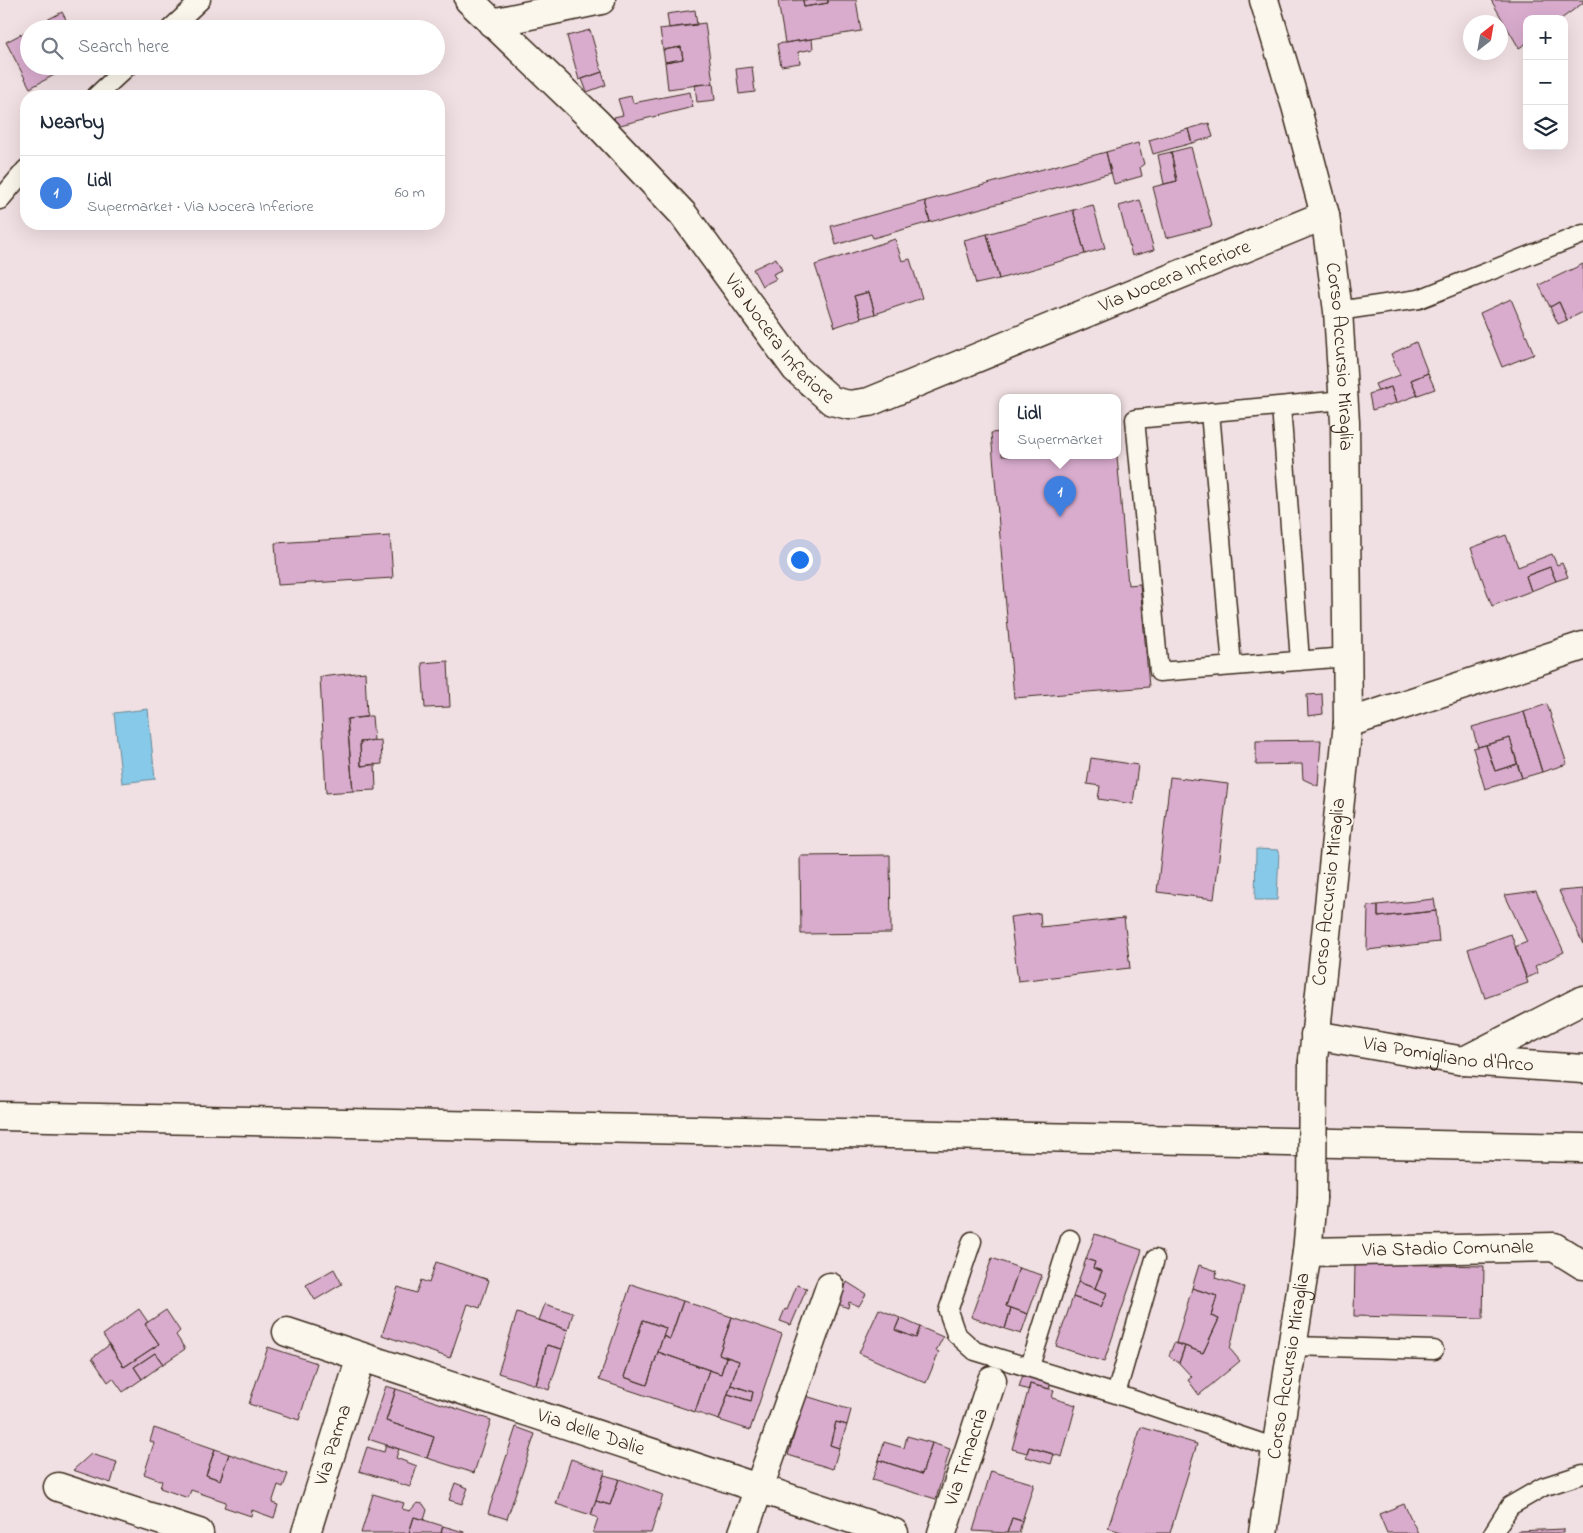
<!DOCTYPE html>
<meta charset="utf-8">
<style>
body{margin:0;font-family:"Indie Flower",sans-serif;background:#f2f2f3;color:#1f2937}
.controls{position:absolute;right:15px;top:15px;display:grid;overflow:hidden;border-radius:10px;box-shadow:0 5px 20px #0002}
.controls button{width:45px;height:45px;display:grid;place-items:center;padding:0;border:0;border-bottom:1px solid #e0e1e3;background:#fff;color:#1f2937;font:25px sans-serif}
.compass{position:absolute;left:1463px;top:15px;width:45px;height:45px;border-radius:50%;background:#fff;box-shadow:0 5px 20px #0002;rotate:31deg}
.you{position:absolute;left:799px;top:559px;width:18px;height:18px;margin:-12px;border:4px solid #fff;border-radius:50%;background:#1a73e8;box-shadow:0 0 0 8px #1a73e833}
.badge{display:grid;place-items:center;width:32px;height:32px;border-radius:50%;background:#d1495b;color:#fff;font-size:16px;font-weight:700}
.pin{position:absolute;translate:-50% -41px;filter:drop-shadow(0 1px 2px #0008)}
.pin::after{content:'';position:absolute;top:26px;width:18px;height:15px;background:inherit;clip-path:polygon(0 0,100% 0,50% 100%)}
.popup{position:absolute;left:999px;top:394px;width:122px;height:65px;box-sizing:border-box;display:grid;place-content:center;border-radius:10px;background:#fff;filter:drop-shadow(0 1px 4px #0005);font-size:16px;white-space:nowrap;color:#747a83}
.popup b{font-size:19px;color:#1f2937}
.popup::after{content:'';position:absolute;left:50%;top:100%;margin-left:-10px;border:10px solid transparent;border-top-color:#fff}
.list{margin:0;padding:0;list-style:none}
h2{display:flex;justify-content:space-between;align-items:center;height:65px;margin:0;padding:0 20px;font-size:21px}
h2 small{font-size:16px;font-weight:400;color:#747a83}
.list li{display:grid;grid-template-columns:32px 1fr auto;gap:15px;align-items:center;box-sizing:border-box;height:75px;padding:0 20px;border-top:1px solid #e0e1e3}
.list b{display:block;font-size:19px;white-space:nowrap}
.list p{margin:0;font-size:16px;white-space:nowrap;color:#747a83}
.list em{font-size:16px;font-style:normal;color:#747a83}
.icon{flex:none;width:28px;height:28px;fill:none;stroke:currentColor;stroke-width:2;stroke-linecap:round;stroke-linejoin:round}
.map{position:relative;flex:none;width:1583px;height:1533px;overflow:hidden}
.search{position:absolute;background:#fff;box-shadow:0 5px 20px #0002;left:20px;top:20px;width:425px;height:55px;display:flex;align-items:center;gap:12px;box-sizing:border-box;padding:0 18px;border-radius:28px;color:#747a83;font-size:19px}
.panel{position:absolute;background:#fff;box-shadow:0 5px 20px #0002;left:20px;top:90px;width:425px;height:140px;border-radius:20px}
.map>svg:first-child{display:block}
.water{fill:#87c9e8;stroke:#698997}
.building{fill:#d9acce;stroke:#3b2a1e}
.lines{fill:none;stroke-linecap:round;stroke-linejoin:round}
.lane-casing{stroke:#3b2a1e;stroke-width:21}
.street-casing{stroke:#3b2a1e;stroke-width:31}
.secondary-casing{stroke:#3b2a1e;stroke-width:31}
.lane{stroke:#fbf7ec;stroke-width:18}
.street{stroke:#fbf7ec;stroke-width:28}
.secondary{stroke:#fbf7ec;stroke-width:28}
.secondary-bridge-casing{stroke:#3b2a1e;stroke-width:31;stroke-linecap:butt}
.secondary-bridge{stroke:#fbf7ec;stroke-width:28}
.labels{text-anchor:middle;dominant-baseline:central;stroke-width:4;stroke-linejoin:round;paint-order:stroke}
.street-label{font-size:20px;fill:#3b2a1e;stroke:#fbf7ec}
</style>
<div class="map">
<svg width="1583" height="1533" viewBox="0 0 1583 1533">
<rect width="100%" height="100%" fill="#f1e0e3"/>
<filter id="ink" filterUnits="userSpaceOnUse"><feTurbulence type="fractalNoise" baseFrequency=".02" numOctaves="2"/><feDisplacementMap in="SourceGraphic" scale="10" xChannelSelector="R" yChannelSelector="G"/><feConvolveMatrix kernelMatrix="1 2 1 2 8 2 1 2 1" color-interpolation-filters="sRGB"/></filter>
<g filter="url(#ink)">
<path class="water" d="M 148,709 L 155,779 L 122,783 L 114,713 Z
M 1256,849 L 1279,850 L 1277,900 L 1255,900 Z"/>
<path class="building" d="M 803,0 L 804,7 L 828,3 L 828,0 L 856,0 L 861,31 L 785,43 L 778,1 Z
M 803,0 L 828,0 L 828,3 L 804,7 Z
M 1491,0 L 1583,0 L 1583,3 L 1561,19 L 1527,19 L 1527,43 L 1519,48 Z
M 695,10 L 697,25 L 669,28 L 667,14 Z
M 62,12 L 71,29 L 30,29 Z
M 705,23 L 713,83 L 668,89 L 665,62 L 683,59 L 681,47 L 663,50 L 660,29 Z
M 29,30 L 29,66 L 54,66 L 58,73 L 30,88 L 6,42 Z
M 590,30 L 602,72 L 579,80 L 567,36 Z
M 812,39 L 813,49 L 798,52 L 800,63 L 781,66 L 777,44 Z
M 681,47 L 683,59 L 665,62 L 663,50 Z
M 752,67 L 755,92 L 739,94 L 736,69 Z
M 602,72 L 606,85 L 587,92 L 582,79 Z
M 713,83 L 715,100 L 697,102 L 695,85 Z
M 690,92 L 693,107 L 616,126 L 614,117 L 623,115 L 618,99 L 631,96 L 633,103 Z
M 1209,123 L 1213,137 L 1192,143 L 1188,129 Z
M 1188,129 L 1192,143 L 1153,154 L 1149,140 Z
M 1138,143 L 1144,164 L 1140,167 L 1142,176 L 1114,184 L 1106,152 Z
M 1191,147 L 1212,226 L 1166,238 L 1153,187 L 1177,181 L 1171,152 Z
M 1106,152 L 1111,173 L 930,222 L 925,201 Z
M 1171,152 L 1177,181 L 1164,184 L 1158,155 Z
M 1140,200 L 1154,250 L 1132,256 L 1119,206 Z
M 925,201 L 930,222 L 873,238 L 871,234 L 836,245 L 831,226 Z
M 1093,205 L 1105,248 L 1085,254 L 1073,210 Z
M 1073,210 L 1085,254 L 999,279 L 987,234 Z
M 987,234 L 999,279 L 976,284 L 964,240 Z
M 895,239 L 902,261 L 910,259 L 922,298 L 875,314 L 869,292 L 854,296 L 861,318 L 835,327 L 815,265 Z
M 776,258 L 782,270 L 773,274 L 776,279 L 762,286 L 753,269 Z
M 1583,264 L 1583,312 L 1567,320 L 1559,302 L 1550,307 L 1539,285 Z
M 869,292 L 875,314 L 861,318 L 854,296 Z
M 1511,299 L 1534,354 L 1502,367 L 1480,313 Z
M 1559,302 L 1567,320 L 1558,324 L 1550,307 Z
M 1416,342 L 1428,373 L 1411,380 L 1418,395 L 1396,403 L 1391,387 L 1378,391 L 1375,384 L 1400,375 L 1391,354 Z
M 1428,373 L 1435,389 L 1418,395 L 1411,380 Z
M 1391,387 L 1396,403 L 1372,410 L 1369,394 Z
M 1002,432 L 1002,456 L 1117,456 L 1128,585 L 1140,584 L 1149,687 L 1014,698 L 991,433 Z
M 1506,535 L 1518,567 L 1552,554 L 1557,565 L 1562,563 L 1568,577 L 1556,581 L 1550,567 L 1526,576 L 1531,591 L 1492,606 L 1471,548 Z
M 390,536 L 393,578 L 278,585 L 275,543 Z
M 1550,567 L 1556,581 L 1531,591 L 1526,576 Z
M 448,661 L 450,707 L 425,708 L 422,663 Z
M 365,672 L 367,717 L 347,719 L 353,791 L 326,793 L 320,677 Z
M 1322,694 L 1323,714 L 1308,716 L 1307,695 Z
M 1547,704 L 1567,764 L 1542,772 L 1524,712 Z
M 1524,712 L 1542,772 L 1522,778 L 1510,738 L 1478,747 L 1472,727 Z
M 372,716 L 374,740 L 360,742 L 361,766 L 375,764 L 376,790 L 353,791 L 347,719 Z
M 1510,738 L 1517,764 L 1495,771 L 1486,745 Z
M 381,740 L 382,764 L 361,766 L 360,742 Z
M 1321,740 L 1318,786 L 1303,779 L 1302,764 L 1256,765 L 1256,741 Z
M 1486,745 L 1495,771 L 1517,764 L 1522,778 L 1485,789 L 1473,748 Z
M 1091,758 L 1138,765 L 1133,804 L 1098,799 L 1100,786 L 1087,784 Z
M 1170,777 L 1228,784 L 1214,899 L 1157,892 Z
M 890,855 L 891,933 L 801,934 L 800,856 Z
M 1583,889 L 1583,944 L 1559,891 Z
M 1536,891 L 1564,952 L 1535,966 L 1538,973 L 1527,978 L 1515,947 L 1527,942 L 1505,895 Z
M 1434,899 L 1436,911 L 1378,917 L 1378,905 Z
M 1378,905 L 1378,917 L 1436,911 L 1439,942 L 1367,950 L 1368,906 Z
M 1040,913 L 1041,927 L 1124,918 L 1130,968 L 1018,981 L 1010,917 Z
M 1511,934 L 1528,983 L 1485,998 L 1468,949 Z
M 1095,1234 L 1142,1250 L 1104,1362 L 1056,1346 L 1073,1297 L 1101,1307 L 1107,1293 L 1095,1288 L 1102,1271 L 1093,1268 L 1095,1262 L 1086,1259 Z
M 992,1258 L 1019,1268 L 1006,1306 L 1011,1308 L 1005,1329 L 971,1317 Z
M 1086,1259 L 1095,1262 L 1093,1268 L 1102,1271 L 1095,1288 L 1078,1282 Z
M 436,1262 L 489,1280 L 480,1308 L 468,1304 L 450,1358 L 382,1335 L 398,1287 L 416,1293 L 421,1280 L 429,1283 Z
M 1355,1263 L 1484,1266 L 1483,1319 L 1354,1316 Z
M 1199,1265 L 1217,1271 L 1215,1278 L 1244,1287 L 1230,1349 L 1240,1361 L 1199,1395 L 1188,1380 L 1192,1377 L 1179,1363 L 1185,1346 L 1203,1353 L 1219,1319 L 1211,1316 L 1217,1296 L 1192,1288 Z
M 1019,1268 L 1042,1275 L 1028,1314 L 1006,1306 Z
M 334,1269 L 342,1284 L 315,1300 L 306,1285 Z
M 847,1282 L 866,1294 L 859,1306 L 849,1302 L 848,1308 L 838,1304 Z
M 1078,1282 L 1107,1293 L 1101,1307 L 1073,1297 Z
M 631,1284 L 683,1301 L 670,1339 L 663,1336 L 666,1328 L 643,1320 L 624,1377 L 647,1385 L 658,1352 L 709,1370 L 695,1412 L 599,1380 Z
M 797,1285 L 807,1288 L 791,1325 L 780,1321 L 785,1309 L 787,1310 Z
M 1192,1288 L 1217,1296 L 1211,1316 L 1219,1319 L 1203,1353 L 1176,1343 Z
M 683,1301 L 732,1317 L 719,1354 L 726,1357 L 721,1374 L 658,1352 L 663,1336 L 670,1339 Z
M 545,1304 L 573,1313 L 568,1330 L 539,1320 Z
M 1011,1308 L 1028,1314 L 1021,1334 L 1005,1329 Z
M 139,1309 L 148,1322 L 145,1324 L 159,1344 L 124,1367 L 103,1335 Z
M 879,1309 L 900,1318 L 895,1330 L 916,1338 L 920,1327 L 943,1337 L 936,1351 L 939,1352 L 926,1383 L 859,1353 Z
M 166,1310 L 180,1331 L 176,1335 L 185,1349 L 163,1364 L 155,1353 L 134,1367 L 142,1379 L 123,1392 L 113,1378 L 108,1382 L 92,1358 L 109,1345 L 124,1367 L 159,1344 L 145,1324 Z
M 517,1313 L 568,1330 L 562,1349 L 547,1345 L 536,1385 L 498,1373 Z
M 732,1317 L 782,1334 L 750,1430 L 719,1420 L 728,1394 L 751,1401 L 753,1392 L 731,1385 L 739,1361 L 719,1354 Z
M 900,1318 L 920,1327 L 916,1338 L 895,1330 Z
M 643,1320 L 666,1328 L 647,1385 L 624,1377 Z
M 1174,1343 L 1185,1346 L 1179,1363 L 1169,1356 Z
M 547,1345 L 562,1349 L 549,1390 L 536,1385 Z
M 268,1347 L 317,1363 L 299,1420 L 249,1404 Z
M 155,1353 L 163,1364 L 142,1379 L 134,1367 Z
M 726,1357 L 739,1361 L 719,1420 L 695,1412 L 709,1370 L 721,1374 Z
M 1026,1365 L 1053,1374 L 1049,1389 L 1030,1384 L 1029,1390 L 1019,1387 Z
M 1030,1384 L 1054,1390 L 1052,1398 L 1076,1405 L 1062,1457 L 1029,1447 L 1027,1453 L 1012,1449 Z
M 731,1385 L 753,1392 L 751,1401 L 728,1394 Z
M 386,1386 L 396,1389 L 386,1421 L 434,1437 L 427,1458 L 368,1439 Z
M 396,1389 L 491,1420 L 474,1473 L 427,1458 L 434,1437 L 386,1421 Z
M 806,1396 L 851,1410 L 847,1425 L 836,1422 L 830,1445 L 839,1448 L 833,1469 L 788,1455 Z
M 836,1422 L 847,1425 L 839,1448 L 830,1445 Z
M 516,1427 L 535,1434 L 507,1519 L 488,1513 Z
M 1141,1427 L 1197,1444 L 1170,1533 L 1125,1533 L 1108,1528 Z
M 154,1428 L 215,1449 L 206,1475 L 220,1480 L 229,1454 L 288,1474 L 283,1487 L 278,1485 L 272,1503 L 278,1505 L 274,1518 L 252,1510 L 251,1516 L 224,1507 L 226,1502 L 191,1490 L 188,1498 L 160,1488 L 162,1481 L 144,1474 L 154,1443 L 150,1441 Z
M 907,1436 L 932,1443 L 922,1474 L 879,1460 L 884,1442 L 904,1448 Z
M 932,1443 L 950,1449 L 936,1499 L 872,1480 L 879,1460 L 922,1474 Z
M 386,1445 L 399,1449 L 396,1458 L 417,1466 L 410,1487 L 359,1471 L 367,1447 L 384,1452 Z
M 1029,1447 L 1054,1454 L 1051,1464 L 1026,1457 Z
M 215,1449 L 229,1454 L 220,1480 L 206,1475 Z
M 91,1454 L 117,1462 L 111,1483 L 73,1470 Z
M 571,1459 L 605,1471 L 591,1515 L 556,1504 Z
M 991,1471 L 1034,1484 L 1022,1521 L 1012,1518 L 1007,1533 L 973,1531 Z
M 604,1475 L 619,1479 L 610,1505 L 596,1501 Z
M 619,1479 L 663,1495 L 651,1533 L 593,1533 L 598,1518 L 591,1515 L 596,1501 L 610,1505 Z
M 455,1483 L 468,1488 L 462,1504 L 449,1500 Z
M 373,1494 L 404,1503 L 402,1509 L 410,1511 L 417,1503 L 423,1504 L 427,1510 L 424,1520 L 414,1517 L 409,1533 L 361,1533 Z
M 1404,1504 L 1418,1533 L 1387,1533 L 1379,1514 Z
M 414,1517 L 443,1526 L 441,1533 L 409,1533 Z
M 1012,1518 L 1022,1521 L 1019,1533 L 1007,1533 Z
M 443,1526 L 464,1532 L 464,1533 L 441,1533 Z
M 1564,1529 L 1564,1533 L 1517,1533 L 1517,1531 Z"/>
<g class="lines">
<defs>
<path id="lane" d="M 170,29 L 201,0
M 96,96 L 128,66
M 0,200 L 26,169
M 1338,311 L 1419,299 L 1583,234
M 1344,400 L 1135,419 L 1159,672 L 1347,657
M 1281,406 L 1300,661
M 1210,412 L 1232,666
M 972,1241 L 948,1311 L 956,1334 L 975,1351 L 1116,1394 L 1276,1448
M 1292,1346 L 1434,1350
M 1030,1366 L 1070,1239
M 1116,1394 L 1155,1259
M 1493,1533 L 1510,1506 L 1543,1487 L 1583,1474"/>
<g id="street">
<path id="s1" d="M 469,0 L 597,123 L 683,214 L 796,369 L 832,401 L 849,405 L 869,402 L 1325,215"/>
<path d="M 492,23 L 601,0"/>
<path d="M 1348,723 L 1583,646"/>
<path id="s2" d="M 1315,1035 L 1464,1061 L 1583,1069"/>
<path d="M 1464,1061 L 1583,1000"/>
<path id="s3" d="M 1307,1252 L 1554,1247 L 1583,1265"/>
<path id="s4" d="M 287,1332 L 894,1533"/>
<path d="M 58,1487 L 199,1533"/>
<path id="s5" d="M 306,1533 L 361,1357"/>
<path d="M 743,1533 L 830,1287"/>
<path id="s6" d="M 942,1533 L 992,1380"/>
</g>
<g id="secondary">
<path id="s7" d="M 1264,0 L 1296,106 L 1325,215 L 1338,311 L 1345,422 L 1348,723 L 1313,1060"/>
<path d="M 0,1116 L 1583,1148"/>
<path id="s8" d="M 1263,1533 L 1307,1252 L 1312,1199"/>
</g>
</defs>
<use href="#lane" class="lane-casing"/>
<use href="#street" class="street-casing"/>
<use href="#secondary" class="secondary-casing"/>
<use href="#lane" class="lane"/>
<use href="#street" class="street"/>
<use href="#secondary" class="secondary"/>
<defs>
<path id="secondary-bridge" d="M 1312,1199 L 1313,1060"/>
</defs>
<use href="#secondary-bridge" class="secondary-bridge-casing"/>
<use href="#secondary-bridge" class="secondary-bridge"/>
</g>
</g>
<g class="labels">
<g class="street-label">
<text stroke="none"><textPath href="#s1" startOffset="911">Via Nocera Inferiore</textPath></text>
<text stroke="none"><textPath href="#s1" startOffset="461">Via Nocera Inferiore</textPath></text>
<text stroke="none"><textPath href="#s7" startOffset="366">Corso Accursio Miraglia</textPath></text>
<text transform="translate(1330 892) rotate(-84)">Corso Accursio Miraglia</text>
<text stroke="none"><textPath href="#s2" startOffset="135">Via Pomigliano d'Arco</textPath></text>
<text stroke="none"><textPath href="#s3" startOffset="141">Via Stadio Comunale</textPath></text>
<text stroke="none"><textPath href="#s8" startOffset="169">Corso Accursio Miraglia</textPath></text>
<text stroke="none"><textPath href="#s4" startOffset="320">Via delle Dalie</textPath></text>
<text stroke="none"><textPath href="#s5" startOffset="92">Via Parma</textPath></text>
<text stroke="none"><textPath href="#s6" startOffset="80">Via Trinacria</textPath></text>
</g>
</g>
</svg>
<div class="controls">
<button>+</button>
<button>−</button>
<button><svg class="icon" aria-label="layers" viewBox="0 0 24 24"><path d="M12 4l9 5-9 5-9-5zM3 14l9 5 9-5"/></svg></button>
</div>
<svg class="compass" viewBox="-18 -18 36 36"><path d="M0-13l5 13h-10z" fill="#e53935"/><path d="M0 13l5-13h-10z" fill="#747a83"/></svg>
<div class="you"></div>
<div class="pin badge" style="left:1060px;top:517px;background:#3f7fe0">1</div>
<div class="popup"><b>Lidl</b>Supermarket</div>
<div class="search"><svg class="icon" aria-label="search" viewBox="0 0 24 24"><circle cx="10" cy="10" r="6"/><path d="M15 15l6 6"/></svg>Search here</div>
<section class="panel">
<h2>Nearby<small></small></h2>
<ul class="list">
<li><span class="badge" style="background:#3f7fe0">1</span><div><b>Lidl</b><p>Supermarket · Via Nocera Inferiore</p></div><em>60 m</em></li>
</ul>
</section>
</div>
